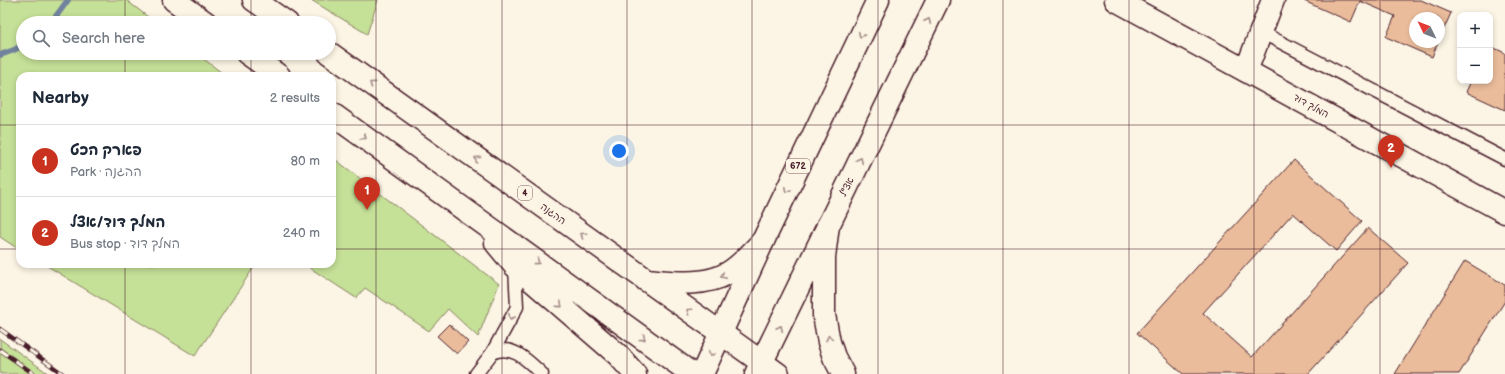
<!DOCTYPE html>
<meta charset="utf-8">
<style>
body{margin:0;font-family:"Balsamiq Sans","Playpen Sans Hebrew",sans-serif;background:#f2f2f3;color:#1f2937}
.controls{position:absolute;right:12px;top:12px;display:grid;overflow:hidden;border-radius:8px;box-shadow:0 2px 6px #0003}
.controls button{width:36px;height:36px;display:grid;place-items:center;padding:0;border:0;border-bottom:1px solid #e0e1e3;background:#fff;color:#1f2937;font:20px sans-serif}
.compass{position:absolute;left:1409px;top:12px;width:36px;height:36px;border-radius:50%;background:#fff;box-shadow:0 2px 6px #0003;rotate:313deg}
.you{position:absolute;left:619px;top:151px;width:14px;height:14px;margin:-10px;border:3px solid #fff;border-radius:50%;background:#1a73e8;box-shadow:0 0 0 6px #1a73e833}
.badge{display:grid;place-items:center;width:26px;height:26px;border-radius:50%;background:#c8321e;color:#fff;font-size:13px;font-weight:700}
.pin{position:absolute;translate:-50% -33px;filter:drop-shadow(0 1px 2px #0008)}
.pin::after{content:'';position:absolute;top:21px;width:14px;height:12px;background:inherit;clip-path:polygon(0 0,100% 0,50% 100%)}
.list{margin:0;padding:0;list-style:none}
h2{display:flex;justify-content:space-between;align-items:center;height:52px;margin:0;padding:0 16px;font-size:17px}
h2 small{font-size:13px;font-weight:400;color:#747a83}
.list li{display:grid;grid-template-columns:26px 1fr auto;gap:12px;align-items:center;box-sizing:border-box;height:72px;padding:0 16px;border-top:1px solid #e0e1e3}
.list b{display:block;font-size:15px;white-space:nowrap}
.list p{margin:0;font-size:13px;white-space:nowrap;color:#747a83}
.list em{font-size:13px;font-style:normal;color:#747a83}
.icon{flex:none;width:22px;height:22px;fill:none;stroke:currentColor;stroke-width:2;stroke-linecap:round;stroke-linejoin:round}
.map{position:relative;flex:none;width:1505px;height:374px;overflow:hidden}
.search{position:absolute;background:#fff;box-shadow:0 2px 6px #0003;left:16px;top:16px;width:320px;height:44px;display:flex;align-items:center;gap:10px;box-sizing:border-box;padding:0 14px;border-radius:22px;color:#747a83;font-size:15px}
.panel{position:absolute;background:#fff;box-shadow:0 2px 6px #0003;left:16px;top:72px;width:320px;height:196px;border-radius:12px}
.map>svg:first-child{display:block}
.green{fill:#c5e097;stroke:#888061}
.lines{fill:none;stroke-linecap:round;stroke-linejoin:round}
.stream{stroke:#70829d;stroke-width:6}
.building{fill:#eabc9b;stroke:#4a1f2b}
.service-casing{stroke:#4a1f2b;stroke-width:15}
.minor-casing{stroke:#4a1f2b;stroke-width:25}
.primary-casing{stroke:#4a1f2b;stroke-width:25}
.trunk-casing{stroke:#4a1f2b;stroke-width:25}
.service{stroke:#fcf5e5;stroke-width:12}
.minor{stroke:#fcf5e5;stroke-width:22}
.primary{stroke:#fcf5e5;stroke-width:22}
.trunk{stroke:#fcf5e5;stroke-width:22}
.rail-casing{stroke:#4a1f2b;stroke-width:4.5}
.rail{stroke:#fcf5e5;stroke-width:3;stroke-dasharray:9;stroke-linecap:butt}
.oneway{stroke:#a38a88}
.grid{fill:none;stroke:#4a1f2b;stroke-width:1;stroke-opacity:0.55}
.labels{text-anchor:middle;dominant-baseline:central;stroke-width:4;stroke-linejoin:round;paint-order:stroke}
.shield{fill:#fcf5e5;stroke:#7f5f63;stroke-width:1}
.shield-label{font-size:9px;font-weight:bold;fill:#4a1f2b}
.street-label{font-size:10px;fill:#4a1f2b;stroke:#fcf5e5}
</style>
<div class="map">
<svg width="1505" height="374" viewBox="0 0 1505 374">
<rect width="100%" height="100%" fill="#fcf5e5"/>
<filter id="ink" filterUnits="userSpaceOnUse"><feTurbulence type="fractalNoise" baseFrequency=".025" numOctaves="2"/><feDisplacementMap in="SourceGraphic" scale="8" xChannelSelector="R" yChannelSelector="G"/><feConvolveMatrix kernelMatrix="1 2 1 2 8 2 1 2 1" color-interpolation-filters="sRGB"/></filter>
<g filter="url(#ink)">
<path class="green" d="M 0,0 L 126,0 L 156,23 L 23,23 L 23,53 L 196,53 L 226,76 L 20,76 L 20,250 L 0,237 Z
M 311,0 L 378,0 L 367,34 Z
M 332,157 L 499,284 L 478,337 L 448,309 L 429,331 L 365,288 L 356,298 L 304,264 L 332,264 Z
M 44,264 L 256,264 L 195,356 Z
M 0,339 L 49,374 L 0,374 Z"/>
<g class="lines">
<path class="stream" d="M 51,23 L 68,0
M 0,55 L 14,50 L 23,45"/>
</g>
<path class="building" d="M 1305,0 L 1421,0 L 1451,13 L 1439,40 L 1439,18 L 1415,18 L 1415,42 L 1438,42 L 1432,57 L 1386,37 L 1395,16 L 1360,1 L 1351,22 L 1304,1 Z
M 1490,46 L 1505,53 L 1505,110 L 1466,92 L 1471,81 L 1490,81 Z
M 1294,160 L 1362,221 L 1336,251 L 1293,213 L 1203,313 L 1252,357 L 1368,228 L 1408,263 L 1308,374 L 1183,374 L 1137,333 Z
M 1465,261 L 1505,285 L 1505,301 L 1459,374 L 1395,374 Z
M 449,324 L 468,342 L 457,354 L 437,336 Z"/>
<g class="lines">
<defs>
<path id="service" d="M 1261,32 L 1505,159
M 492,353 C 512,343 528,361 542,374
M 476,374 L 492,353 L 517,307 L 515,266"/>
<path id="minor" d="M 1116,0 L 1505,212
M 1246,71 L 1273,0"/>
<path id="primary" d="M 702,374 L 763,241 L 878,0
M 756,374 L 938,0"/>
<path id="trunk" d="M 174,0 L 206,23
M 254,0 L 287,23
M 247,53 L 279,76
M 329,53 L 778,374
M 332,114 L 692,374
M 828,225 L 824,257 L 824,315 L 829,342 L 834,357 L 843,374
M 496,243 L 515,266 L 618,355 L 635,374
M 646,280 C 673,282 704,287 728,273 C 742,265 752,252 763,241"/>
</defs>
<use href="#service" class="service-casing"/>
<use href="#minor" class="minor-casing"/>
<use href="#primary" class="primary-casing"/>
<use href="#trunk" class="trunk-casing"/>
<use href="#service" class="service"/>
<use href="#minor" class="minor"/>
<use href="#primary" class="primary"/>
<use href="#trunk" class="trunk"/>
<defs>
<path id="rail" d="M 0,329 L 63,374
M 0,350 L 34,374"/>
</defs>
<use href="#rail" class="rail-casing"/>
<use href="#rail" class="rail"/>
</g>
<defs><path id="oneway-chevron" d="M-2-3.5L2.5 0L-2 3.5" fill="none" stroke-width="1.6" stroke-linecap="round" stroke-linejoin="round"/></defs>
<g class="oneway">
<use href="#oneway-chevron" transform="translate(928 21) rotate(-65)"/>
<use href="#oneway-chevron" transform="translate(861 35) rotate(116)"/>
<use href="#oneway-chevron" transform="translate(372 84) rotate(-144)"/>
<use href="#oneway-chevron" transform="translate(364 137) rotate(36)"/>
<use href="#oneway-chevron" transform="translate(477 159) rotate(-144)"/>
<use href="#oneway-chevron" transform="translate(860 160) rotate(-64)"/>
<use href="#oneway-chevron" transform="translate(787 190) rotate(116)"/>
<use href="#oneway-chevron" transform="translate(583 235) rotate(-144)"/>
<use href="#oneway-chevron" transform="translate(537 262) rotate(36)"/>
<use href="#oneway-chevron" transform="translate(723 276) rotate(155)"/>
<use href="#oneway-chevron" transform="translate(560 305) rotate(41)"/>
<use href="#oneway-chevron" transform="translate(689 311) rotate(-145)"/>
<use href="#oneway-chevron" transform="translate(511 317) rotate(119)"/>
<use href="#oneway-chevron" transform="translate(780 328) rotate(-64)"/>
<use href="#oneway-chevron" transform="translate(643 338) rotate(36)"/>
<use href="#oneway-chevron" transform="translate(829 338) rotate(-102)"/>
<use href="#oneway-chevron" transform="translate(711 354) rotate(114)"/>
</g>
</g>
<path class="grid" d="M 125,0 L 125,23M 251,0 L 251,23M 376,0 L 376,374M 502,0 L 502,374M 627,0 L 627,374M 752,0 L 752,374M 878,0 L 878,374M 1003,0 L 1003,374M 1129,0 L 1129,374M 1254,0 L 1254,374M 1380,0 L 1380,374M 125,53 L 125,76M 251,53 L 251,76M 0,125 L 20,125M 332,125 L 1505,125M 0,249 L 20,249M 332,249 L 1505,249M 125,264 L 125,374M 251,264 L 251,374"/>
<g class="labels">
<g class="shield">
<rect x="786" y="159" width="24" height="14" rx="3"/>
<rect x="518" y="186" width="14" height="14" rx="3"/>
</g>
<g class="shield-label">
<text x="798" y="166">672</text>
<text x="525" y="193">4</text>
</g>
<g class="street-label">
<text transform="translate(1311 106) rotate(29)">המלך דוד</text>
<text transform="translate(847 187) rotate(-64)">אצ"ל</text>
<text transform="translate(553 214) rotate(36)">ההגנה</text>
</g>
</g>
</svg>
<div class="controls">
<button>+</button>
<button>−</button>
</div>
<svg class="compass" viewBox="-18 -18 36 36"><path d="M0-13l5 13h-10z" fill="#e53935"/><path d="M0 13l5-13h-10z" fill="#747a83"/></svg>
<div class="you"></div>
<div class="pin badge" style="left:367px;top:210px">1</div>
<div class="pin badge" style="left:1391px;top:168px">2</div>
<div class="search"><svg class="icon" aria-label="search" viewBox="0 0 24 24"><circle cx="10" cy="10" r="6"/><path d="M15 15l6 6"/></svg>Search here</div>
<section class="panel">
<h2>Nearby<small>2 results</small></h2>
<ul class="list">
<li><span class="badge">1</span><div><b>פארק הכט</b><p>Park · ההגנה</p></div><em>80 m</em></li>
<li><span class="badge">2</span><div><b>המלך דוד/אצל</b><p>Bus stop · המלך דוד</p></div><em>240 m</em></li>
</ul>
</section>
</div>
